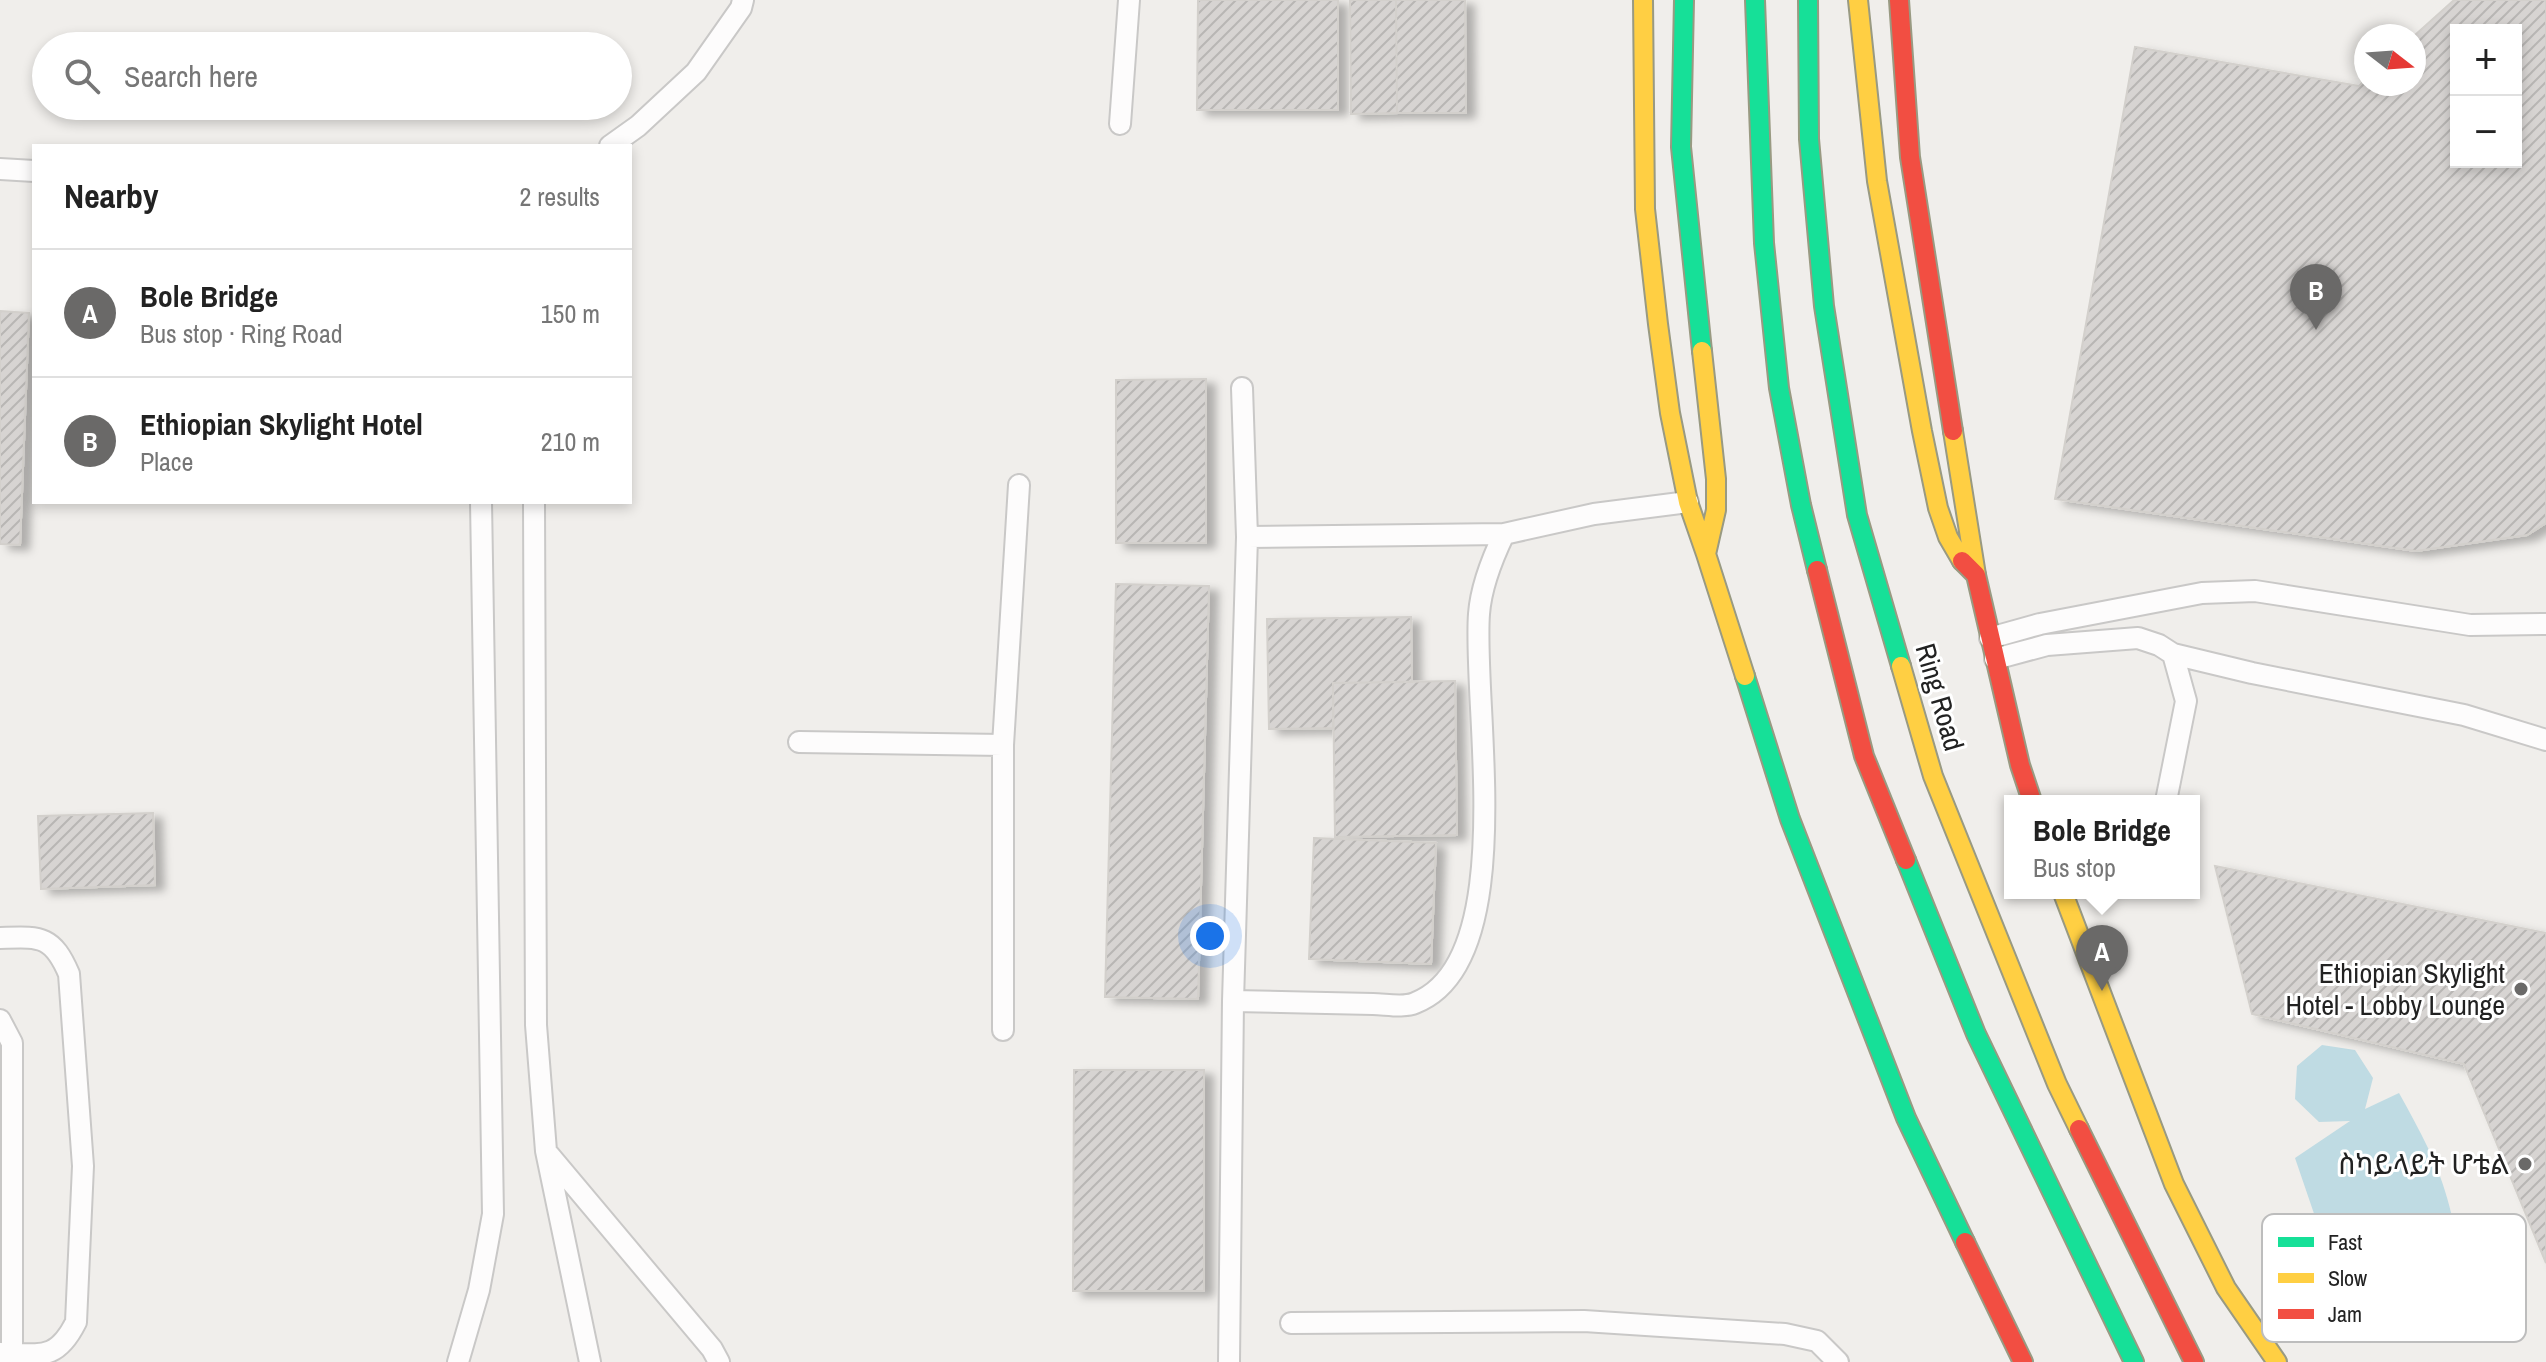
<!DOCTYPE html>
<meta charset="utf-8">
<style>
body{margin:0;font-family:"Archivo Narrow","Noto Sans Ethiopic",sans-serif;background:#f2f2f2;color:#222}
.controls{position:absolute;right:24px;top:24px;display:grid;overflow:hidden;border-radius:0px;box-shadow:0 4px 12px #0003}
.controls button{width:72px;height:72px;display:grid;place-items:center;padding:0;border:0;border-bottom:2px solid #e0e0e0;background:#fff;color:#222;font:40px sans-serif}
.compass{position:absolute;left:2354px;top:24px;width:72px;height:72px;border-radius:50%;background:#fff;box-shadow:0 4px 12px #0003;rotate:107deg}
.you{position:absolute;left:1210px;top:936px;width:28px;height:28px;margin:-20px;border:6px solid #fff;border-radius:50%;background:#1a73e8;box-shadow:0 0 0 12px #1a73e833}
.badge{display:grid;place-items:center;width:52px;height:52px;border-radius:50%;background:#6a6968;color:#fff;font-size:26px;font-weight:700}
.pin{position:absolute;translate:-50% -66px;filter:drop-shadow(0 2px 4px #0008)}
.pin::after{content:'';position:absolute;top:42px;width:28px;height:24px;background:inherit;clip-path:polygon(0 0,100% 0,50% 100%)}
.popup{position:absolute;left:2004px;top:795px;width:196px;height:104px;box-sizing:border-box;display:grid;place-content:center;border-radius:0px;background:#fff;filter:drop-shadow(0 2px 6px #0005);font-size:26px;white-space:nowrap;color:#767676}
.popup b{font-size:30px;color:#222}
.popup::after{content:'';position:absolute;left:50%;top:100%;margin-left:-16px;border:16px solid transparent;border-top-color:#fff}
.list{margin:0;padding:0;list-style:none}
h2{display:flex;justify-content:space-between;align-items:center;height:104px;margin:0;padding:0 32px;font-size:34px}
h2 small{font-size:26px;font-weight:400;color:#767676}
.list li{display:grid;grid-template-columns:52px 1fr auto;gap:24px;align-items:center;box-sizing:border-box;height:128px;padding:0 32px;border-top:2px solid #e0e0e0}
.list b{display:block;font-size:30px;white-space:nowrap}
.list p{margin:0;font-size:26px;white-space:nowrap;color:#767676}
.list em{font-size:26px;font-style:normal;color:#767676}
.icon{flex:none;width:44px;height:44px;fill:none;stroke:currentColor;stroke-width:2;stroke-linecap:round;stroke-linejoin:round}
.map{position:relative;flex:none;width:2546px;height:1362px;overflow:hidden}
.search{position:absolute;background:#fff;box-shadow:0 4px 12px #0003;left:32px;top:32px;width:600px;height:88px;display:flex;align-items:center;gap:20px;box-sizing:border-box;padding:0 28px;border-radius:44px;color:#767676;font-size:30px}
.panel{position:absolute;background:#fff;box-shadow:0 4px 12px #0003;left:32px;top:144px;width:600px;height:360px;border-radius:0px}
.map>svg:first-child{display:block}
.water{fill:#bfdbe3}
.building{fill:url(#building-hatch);stroke:#d3d0cc;stroke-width:2;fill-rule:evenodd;filter:url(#shadow)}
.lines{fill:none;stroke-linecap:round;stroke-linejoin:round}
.lane-casing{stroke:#c9c8c7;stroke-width:24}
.fast-casing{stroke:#999a82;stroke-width:22}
.slow-casing{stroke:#999a82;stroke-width:22}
.jam-casing{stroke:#999a82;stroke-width:22}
.lane{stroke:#fdfcfc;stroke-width:20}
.fast{stroke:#16e098;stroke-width:18}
.slow{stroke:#ffcf43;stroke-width:18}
.jam{stroke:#f24e42;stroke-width:18}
.poi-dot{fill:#6a6968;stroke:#fff;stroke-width:3}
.labels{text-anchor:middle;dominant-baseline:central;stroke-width:6;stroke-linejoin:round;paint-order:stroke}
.street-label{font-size:28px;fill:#222;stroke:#fff}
.poi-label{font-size:28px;fill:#222;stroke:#fff;text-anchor:end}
.key{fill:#fff;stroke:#bdbdbd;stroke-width:2}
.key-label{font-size:22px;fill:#222}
</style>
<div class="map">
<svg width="2546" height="1362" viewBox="0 0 2546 1362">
<defs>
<pattern id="building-hatch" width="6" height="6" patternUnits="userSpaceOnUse" patternTransform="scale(2)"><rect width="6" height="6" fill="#d7d4d2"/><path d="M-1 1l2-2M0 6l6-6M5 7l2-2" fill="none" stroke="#b8b6b4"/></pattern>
<filter id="shadow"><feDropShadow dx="9" dy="5" stdDeviation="4" flood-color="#0004"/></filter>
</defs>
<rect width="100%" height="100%" fill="#f0eeeb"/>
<path class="water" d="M 2322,1045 L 2355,1050 L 2373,1078 L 2365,1109 L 2399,1093 C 2409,1111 2419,1129 2428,1148 C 2451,1194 2464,1259 2462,1310 L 2439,1324 L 2393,1297 L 2322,1237 L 2295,1158 L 2350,1121 L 2319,1122 L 2295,1099 L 2297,1066 Z"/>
<path class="building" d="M 1198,0 L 1338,0 L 1338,110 L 1197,110 Z
M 1350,0 L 1396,0 L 1397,113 L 1351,114 Z
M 1396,0 L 1465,0 L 1466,113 L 1397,113 Z
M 2454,0 L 2546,0 L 2546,523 L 2527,535 L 2416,551 L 2055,499 L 2135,47 L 2359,86 L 2366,79 L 2366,84 L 2414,84 L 2414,36 ZM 2456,30 L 2516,30 L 2516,162 L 2456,162 Z
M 0,311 L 29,313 L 20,545 L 0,544 Z
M 1206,379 L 1206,543 L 1116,543 L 1116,380 Z
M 1116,584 L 1209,586 L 1198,999 L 1105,997 Z
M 1411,617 L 1412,682 L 1333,683 L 1333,728 L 1269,729 L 1267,619 Z
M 1455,681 L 1457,835 L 1335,837 L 1333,683 Z
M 153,813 L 155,885 L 41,889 L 38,816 Z
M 1314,838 L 1436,843 L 1431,964 L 1309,959 Z
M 2215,866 L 2546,933 L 2546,1263 L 2464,1064 L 2252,1014 Z
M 1074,1070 L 1204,1070 L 1204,1291 L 1073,1291 Z"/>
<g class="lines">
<defs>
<path id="lane" d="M 1120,124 L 1129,0
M 610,146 L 638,126 L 696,72 L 741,8 L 743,0
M 0,169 L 34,171
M 534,502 L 536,1025 L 546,1151 L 590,1362
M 1247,537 L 1504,534 L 1594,514 L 1688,502
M 1990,638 L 2040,624 L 2202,593 L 2255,591 L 2470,625 L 2546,624
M 1995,659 L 2047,645 L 2138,638 L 2159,645 L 2173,654 L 2252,673 L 2464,715 L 2546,740
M 799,742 L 1003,745
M 2166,801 L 2186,701 L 2173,654
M 0,938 C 39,937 52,934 69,974 L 83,1166 L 76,1322 C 56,1362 40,1354 0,1353
M 1233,1001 C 1280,1002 1326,1003 1373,1004 C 1385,1004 1404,1008 1415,1003 C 1521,962 1472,704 1479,614 C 1481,586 1492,559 1504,534
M 0,1020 L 12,1043 L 12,1353
M 1003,1030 L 1003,745 L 1019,485
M 549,1155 L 712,1349 L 719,1362
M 1291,1323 L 1584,1321 L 1785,1334 L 1817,1341 L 1838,1362
M 458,1362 L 479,1290 L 493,1214 L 481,502
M 1229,1362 L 1233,1001 L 1247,537 L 1242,388"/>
<path id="fast" d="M 1684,0 L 1681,147 L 1702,351
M 1755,0 L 1764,243 L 1779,388 L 1801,505 L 1817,570
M 1808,0 L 1809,139 L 1824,306 L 1857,515 L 1901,666
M 1745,676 L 1790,819 L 1906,1118 L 1965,1242
M 1906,860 L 1976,1034 L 2134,1362"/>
<path id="slow" d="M 1643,0 L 1645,209 L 1658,324 L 1670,413 L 1688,502 L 1706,554
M 1858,0 L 1877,181 L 1922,431 L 1938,508 L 1948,537 L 1962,561
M 1702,351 L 1716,479 L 1716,510 L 1706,554 L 1745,676
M 1953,431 L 1976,575
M 1901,666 L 1933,776 L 2057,1084 L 2079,1129
M 2063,893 L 2174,1184 L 2226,1288 L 2277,1362"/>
<path id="jam" d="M 1899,0 L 1910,157 L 1953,431
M 1962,561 L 1976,575 L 2020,765 L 2032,801
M 1817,570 L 1864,756 L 1906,860
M 2079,1129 L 2194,1362
M 1965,1242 L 2023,1362"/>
</defs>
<use href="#lane" class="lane-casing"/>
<use href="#fast" class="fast-casing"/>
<use href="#slow" class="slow-casing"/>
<use href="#jam" class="jam-casing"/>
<use href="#lane" class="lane"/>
<use href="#fast" class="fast"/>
<use href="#slow" class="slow"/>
<use href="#jam" class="jam"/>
</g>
<g class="poi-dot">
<circle cx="2521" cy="989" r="8"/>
<circle cx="2525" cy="1164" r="8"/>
</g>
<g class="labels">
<g class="street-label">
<text transform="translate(1940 697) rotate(74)">Ring Road</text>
</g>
<g class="poi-label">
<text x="2505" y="973">Ethiopian Skylight<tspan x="2505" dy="32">Hotel - Lobby Lounge</tspan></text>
<text x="2509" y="1164">ስካይላይት ሆቴል</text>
</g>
</g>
<rect x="2262" y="1214" width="264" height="128" rx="12" class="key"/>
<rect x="2278" y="1237" width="36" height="10" fill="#16e098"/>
<rect x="2278" y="1273" width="36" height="10" fill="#ffcf43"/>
<rect x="2278" y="1309" width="36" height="10" fill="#f24e42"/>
<g class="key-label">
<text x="2328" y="1250">Fast</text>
<text x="2328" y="1286">Slow</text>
<text x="2328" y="1322">Jam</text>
</g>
</svg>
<div class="controls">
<button>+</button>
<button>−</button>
</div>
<svg class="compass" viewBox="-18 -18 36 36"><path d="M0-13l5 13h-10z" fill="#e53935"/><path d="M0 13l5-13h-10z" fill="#767676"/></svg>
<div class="you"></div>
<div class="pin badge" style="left:2102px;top:991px">A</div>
<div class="popup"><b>Bole Bridge</b>Bus stop</div>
<div class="pin badge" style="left:2316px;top:330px">B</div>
<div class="search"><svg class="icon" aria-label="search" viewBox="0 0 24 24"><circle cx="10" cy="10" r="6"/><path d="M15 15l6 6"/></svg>Search here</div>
<section class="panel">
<h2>Nearby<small>2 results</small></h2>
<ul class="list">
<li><span class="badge">A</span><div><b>Bole Bridge</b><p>Bus stop · Ring Road</p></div><em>150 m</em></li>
<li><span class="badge">B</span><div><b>Ethiopian Skylight Hotel</b><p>Place</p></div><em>210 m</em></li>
</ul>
</section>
</div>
